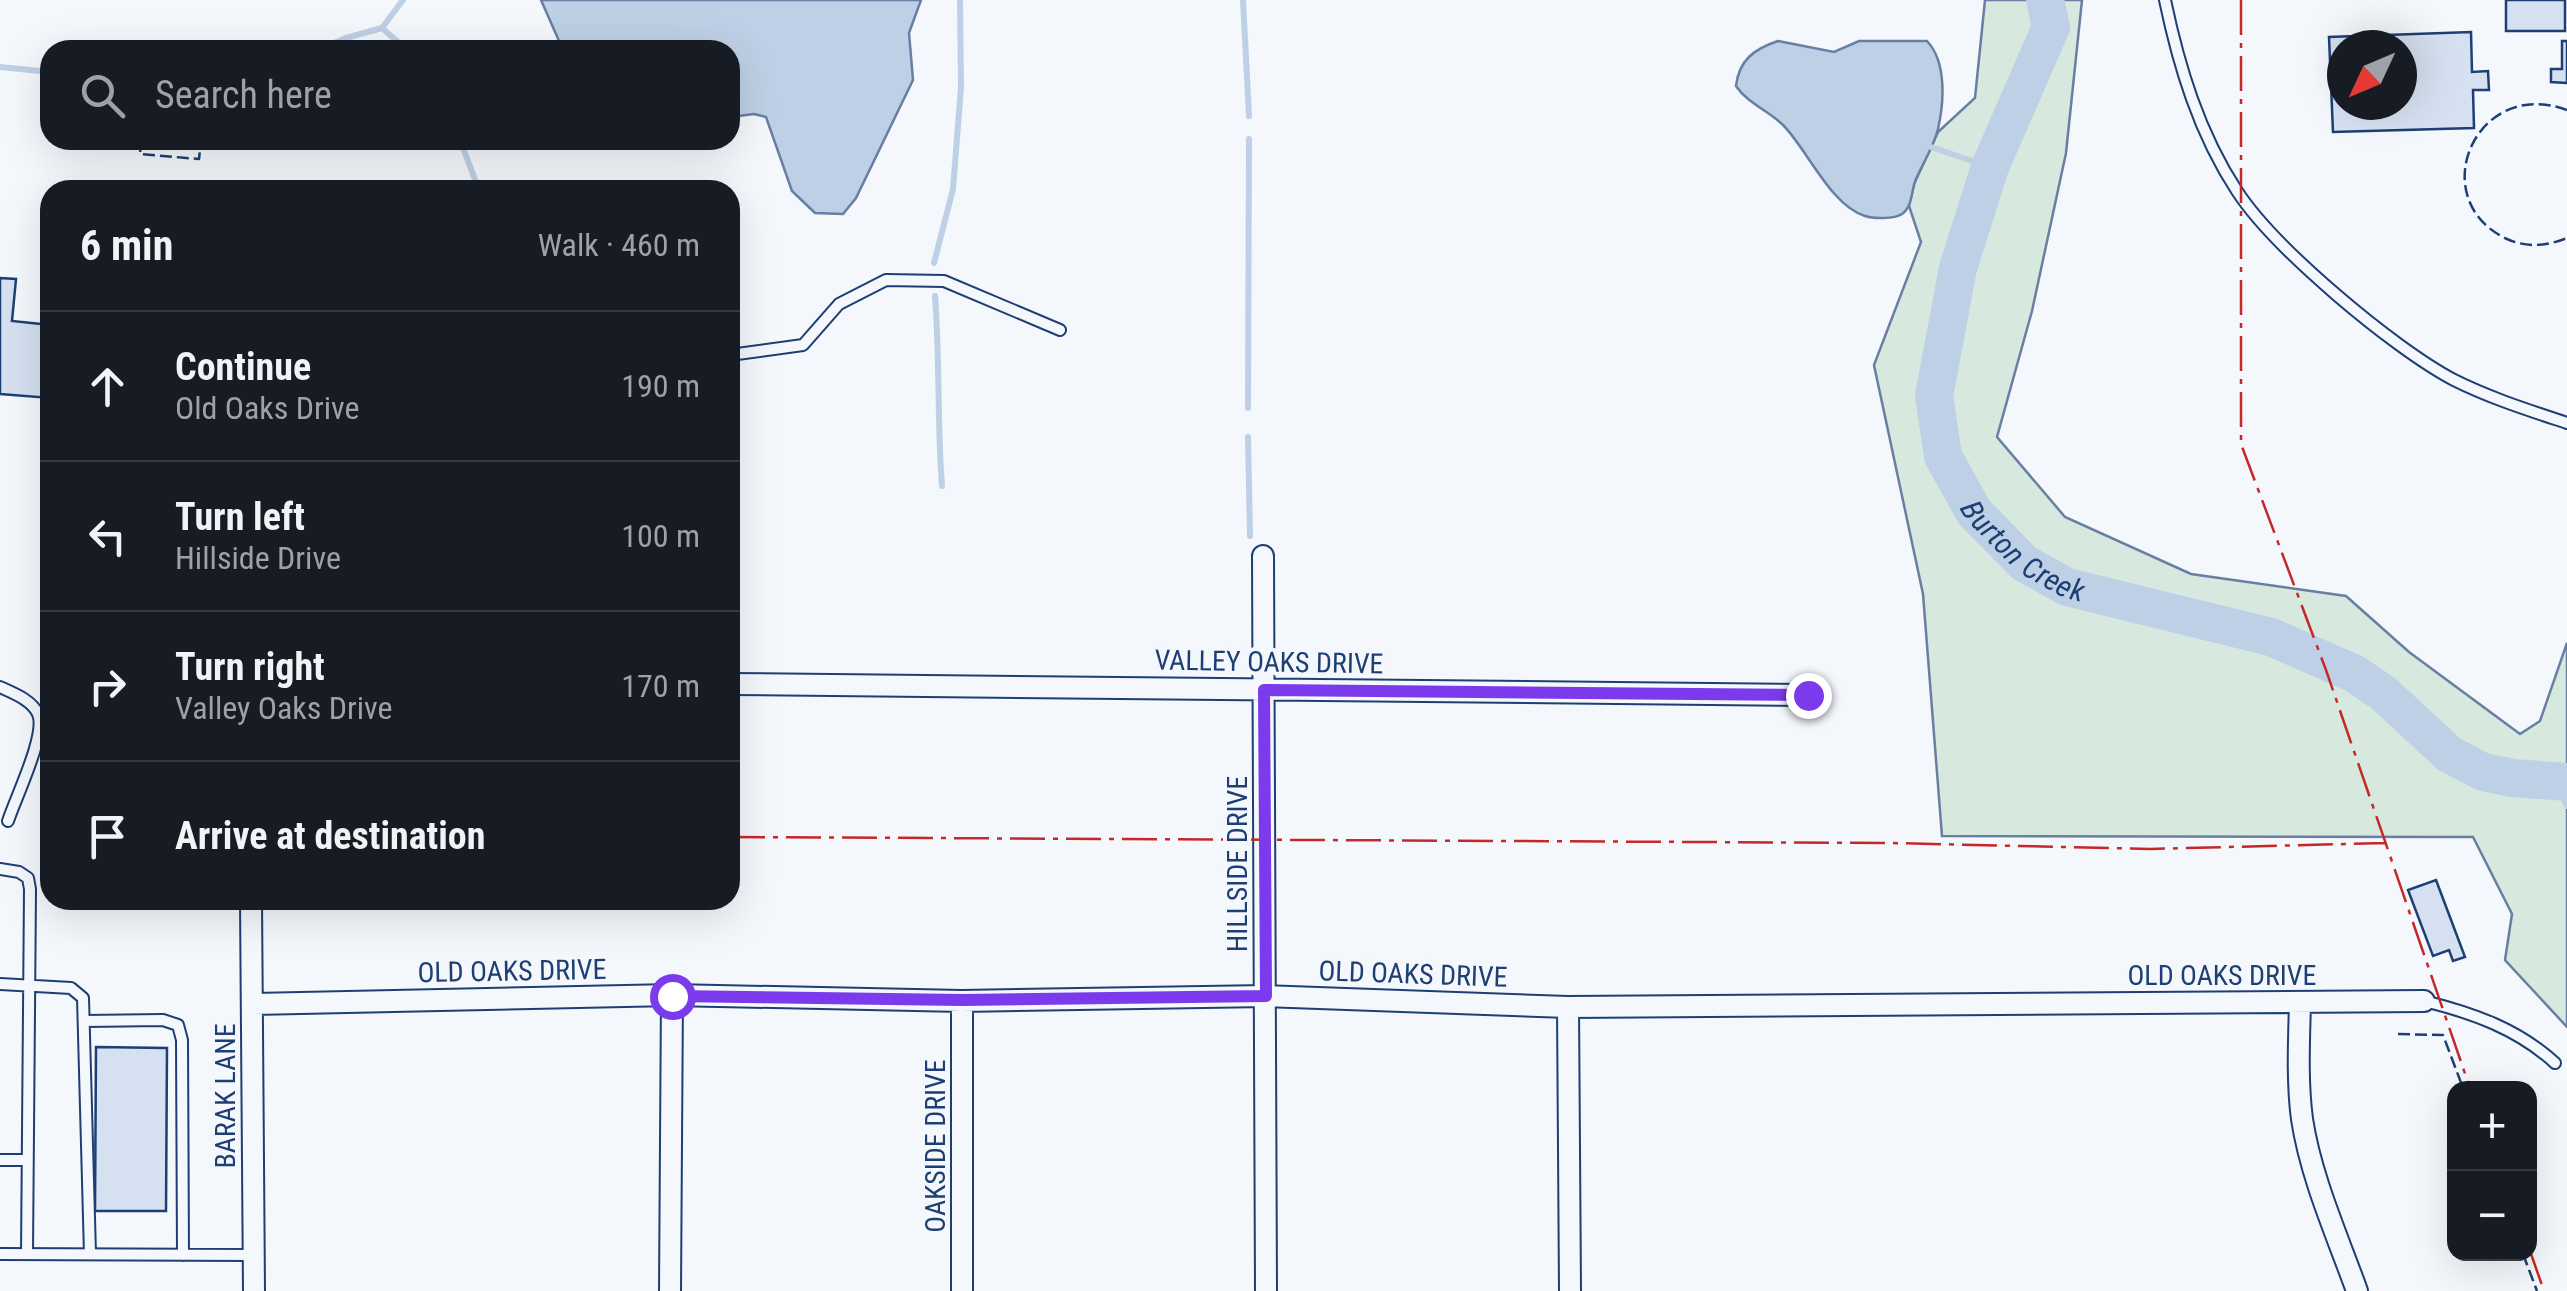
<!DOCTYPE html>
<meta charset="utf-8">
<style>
body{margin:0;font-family:"Roboto Condensed",sans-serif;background:#20242c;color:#f1f3f6}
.controls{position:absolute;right:30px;bottom:30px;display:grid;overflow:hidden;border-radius:20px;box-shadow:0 10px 40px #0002}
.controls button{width:90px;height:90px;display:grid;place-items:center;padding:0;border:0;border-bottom:2px solid #363941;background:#171b24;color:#f1f3f6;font:50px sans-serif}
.compass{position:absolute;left:2327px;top:30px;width:90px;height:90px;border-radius:50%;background:#171b24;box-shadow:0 10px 40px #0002;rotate:226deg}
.stop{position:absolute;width:30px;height:30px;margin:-22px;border:8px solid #7c3aed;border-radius:50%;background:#fff}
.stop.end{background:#7c3aed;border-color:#fff;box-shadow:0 2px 10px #0008}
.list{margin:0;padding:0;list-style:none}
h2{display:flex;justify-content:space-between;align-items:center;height:130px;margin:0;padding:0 40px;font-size:42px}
h2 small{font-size:32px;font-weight:400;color:#9ea1a6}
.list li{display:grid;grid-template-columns:65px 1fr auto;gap:30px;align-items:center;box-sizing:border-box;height:150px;padding:0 40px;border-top:2px solid #363941}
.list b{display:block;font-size:38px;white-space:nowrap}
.list p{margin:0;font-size:32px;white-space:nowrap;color:#9ea1a6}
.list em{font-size:32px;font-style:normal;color:#9ea1a6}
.icon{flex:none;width:55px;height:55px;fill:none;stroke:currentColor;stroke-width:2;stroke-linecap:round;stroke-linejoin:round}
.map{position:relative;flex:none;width:2567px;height:1291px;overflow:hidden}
.search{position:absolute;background:#171b24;box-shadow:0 10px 40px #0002;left:40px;top:40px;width:700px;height:110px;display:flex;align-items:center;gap:25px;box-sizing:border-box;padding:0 35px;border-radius:30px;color:#9ea1a6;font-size:38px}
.panel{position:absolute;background:#171b24;box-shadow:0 10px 40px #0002;left:40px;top:180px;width:700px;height:730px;border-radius:30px}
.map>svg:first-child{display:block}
.green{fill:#d7e8df;stroke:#687fa3;stroke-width:2.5}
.water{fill:#bed0e5;stroke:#687fa3;stroke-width:2.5}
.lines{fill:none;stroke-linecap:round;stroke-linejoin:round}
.stream{stroke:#bed0e5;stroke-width:6}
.river{stroke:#bed0e5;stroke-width:38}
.building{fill:#d5e0f0;stroke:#1d3f73;stroke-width:2.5;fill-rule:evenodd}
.service-casing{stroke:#1d3f73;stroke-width:14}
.minor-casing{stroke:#1d3f73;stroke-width:24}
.service{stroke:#f4f7fb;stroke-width:10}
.minor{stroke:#f4f7fb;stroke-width:20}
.fence{stroke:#1d3f73;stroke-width:2.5;stroke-dasharray:12 5;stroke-linecap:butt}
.power{stroke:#c62828;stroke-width:2.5;stroke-dasharray:35 8 5 8;stroke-linecap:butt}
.route{stroke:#7c3aed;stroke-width:12}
.labels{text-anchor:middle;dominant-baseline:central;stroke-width:8;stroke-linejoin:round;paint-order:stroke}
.street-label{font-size:28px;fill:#1d3f73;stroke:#f4f7fb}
.water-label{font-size:30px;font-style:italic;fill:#1d3f73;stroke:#f4f7fb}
</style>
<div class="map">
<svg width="2567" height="1291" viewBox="0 0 2567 1291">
<rect width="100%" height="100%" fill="#f4f7fb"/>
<path class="green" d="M 1985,0 L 2082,0 L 2066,153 L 2032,311 L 1997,437 L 2065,517 L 2191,574 L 2346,596 L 2409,652 L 2520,734 L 2540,721 L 2567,643 L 2567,1027 L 2505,960 L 2512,914 L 2473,837 L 1942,836 L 1923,594 L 1874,365 L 1921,242 L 1909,206 L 1914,184 L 1938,132 L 1975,98 Z"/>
<path class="water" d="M 541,0 L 921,0 L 909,33 L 913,80 L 856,198 L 843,214 L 815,213 L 792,191 L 766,117 L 754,114 L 730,117 L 730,50 L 563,50 Z
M 1778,41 L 1834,52 L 1859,41 L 1927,41 C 1947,62 1944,103 1938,129 C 1934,146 1923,163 1916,179 C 1911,190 1913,206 1902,214 C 1894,219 1874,219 1865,216 C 1831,206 1807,149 1783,125 C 1769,111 1747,103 1736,86 C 1739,60 1754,49 1778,41 Z"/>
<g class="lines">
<path class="stream" d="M 1243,0 L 1249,116
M 382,28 L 407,50
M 318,50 L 346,38 L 382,28 L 403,0
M 0,67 L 50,72
M 460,140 L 479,190
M 1931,147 L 1990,167
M 934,263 L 953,189 L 961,87 L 960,0
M 935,296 C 940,359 937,422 942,486
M 1248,408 L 1249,139
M 1248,437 L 1250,536
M 2556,781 L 2567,806"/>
<path class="river" id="s1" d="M 2045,0 L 2051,27 L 1990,167 L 1958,268 L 1934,396 L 1943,456 L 1974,512 L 2024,563 L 2067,587 L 2271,637 L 2355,674 L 2383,693 L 2449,754 L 2483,772 L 2513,778 L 2567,782"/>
</g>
<path class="building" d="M 2506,0 L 2565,0 L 2565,31 L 2506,31 Z
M 2471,32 L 2472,72 L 2488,71 L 2489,90 L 2473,90 L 2474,128 L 2333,132 L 2329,37 ZM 2342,45 L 2402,45 L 2402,105 L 2342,105 Z
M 2562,41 L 2567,41 L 2567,83 L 2551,82 L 2551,69 L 2562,69 Z
M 0,278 L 16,279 L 12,321 L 50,325 L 50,398 L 0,394 Z
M 2436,880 L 2465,957 L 2453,961 L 2449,950 L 2433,956 L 2408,890 Z
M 96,1047 L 167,1048 L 166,1211 L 95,1211 Z"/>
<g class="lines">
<defs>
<path id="service" d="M 2165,0 C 2179,67 2199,133 2237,191 C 2274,248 2393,348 2454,380 C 2490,398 2528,410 2567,423
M 730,355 L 803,345 L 839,304 L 886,280 L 944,281 L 1060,330
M 0,687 C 13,693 32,700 38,714 C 47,734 15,799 8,821
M 0,869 L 19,872 L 28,878 L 30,889 L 27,1254
M 0,984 L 71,988 L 83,998 L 90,1254
M 2424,1001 C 2473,1013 2518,1029 2555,1063
M 85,1021 L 163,1020 L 178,1025 L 182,1040 L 183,1255
M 0,1160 L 27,1160
M 0,1254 L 253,1255"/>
<path id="minor" d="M 1263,556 L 1266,1291
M 730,684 L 1808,695
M 251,900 L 254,1291
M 962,1001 L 962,1291
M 2300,1002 C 2299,1041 2297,1081 2302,1119 C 2311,1178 2337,1235 2357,1291
M 253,1004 L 672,995 L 962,1001 L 1266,996 L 1568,1007 L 2424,1001
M 1568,1007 L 1570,1291
M 670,1291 L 672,995"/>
</defs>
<use href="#service" class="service-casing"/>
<use href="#minor" class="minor-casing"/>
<use href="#service" class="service"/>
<use href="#minor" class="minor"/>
<path class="fence" d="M 2567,110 C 2475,76 2423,200 2507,239 C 2527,248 2547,246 2567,238
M 141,140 L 140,154 L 199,159 L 201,140
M 2398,1034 L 2443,1035 L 2463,1088
M 2523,1254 L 2537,1291"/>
<path class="power" d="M 2241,0 L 2241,444 L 2326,670 L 2470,1088
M 730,837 L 1892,843 L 2150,849 L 2385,843
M 2530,1251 L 2544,1291"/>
</g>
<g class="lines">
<path class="route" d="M 672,996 L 962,1000 L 1266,996 L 1264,690 L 1808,695"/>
</g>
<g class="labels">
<g class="street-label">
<text transform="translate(1269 662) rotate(1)">VALLEY OAKS DRIVE</text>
<text transform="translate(1237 864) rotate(-90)">HILLSIDE DRIVE</text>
<text transform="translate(512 971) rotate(-1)">OLD OAKS DRIVE</text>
<text transform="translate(1413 974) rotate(2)">OLD OAKS DRIVE</text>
<text x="2222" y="975">OLD OAKS DRIVE</text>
<text transform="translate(225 1096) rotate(-90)">BARAK LANE</text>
<text transform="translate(935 1146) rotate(-90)">OAKSIDE DRIVE</text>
</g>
<g class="water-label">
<text stroke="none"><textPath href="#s1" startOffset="605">Burton Creek</textPath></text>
</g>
</g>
</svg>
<div class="controls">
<button>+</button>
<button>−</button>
</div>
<svg class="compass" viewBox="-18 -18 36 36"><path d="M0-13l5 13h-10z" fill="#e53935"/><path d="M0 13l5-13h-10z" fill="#9ea1a6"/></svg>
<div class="stop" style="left:672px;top:996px"></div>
<div class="stop end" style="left:1808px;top:695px"></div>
<div class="search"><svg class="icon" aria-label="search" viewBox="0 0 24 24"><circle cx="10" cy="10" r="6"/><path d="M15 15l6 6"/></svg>Search here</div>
<section class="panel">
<h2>6 min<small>Walk · 460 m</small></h2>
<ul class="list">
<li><svg class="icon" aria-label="ahead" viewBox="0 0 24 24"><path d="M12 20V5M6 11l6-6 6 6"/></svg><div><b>Continue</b><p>Old Oaks Drive</p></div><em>190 m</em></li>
<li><svg class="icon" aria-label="left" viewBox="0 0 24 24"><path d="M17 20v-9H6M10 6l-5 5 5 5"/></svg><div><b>Turn left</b><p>Hillside Drive</p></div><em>100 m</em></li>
<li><svg class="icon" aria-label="right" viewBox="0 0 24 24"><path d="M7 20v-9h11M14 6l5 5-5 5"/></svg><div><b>Turn right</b><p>Valley Oaks Drive</p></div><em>170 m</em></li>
<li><svg class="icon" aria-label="arrive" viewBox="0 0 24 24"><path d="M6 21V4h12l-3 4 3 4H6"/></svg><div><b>Arrive at destination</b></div></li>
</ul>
</section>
</div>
